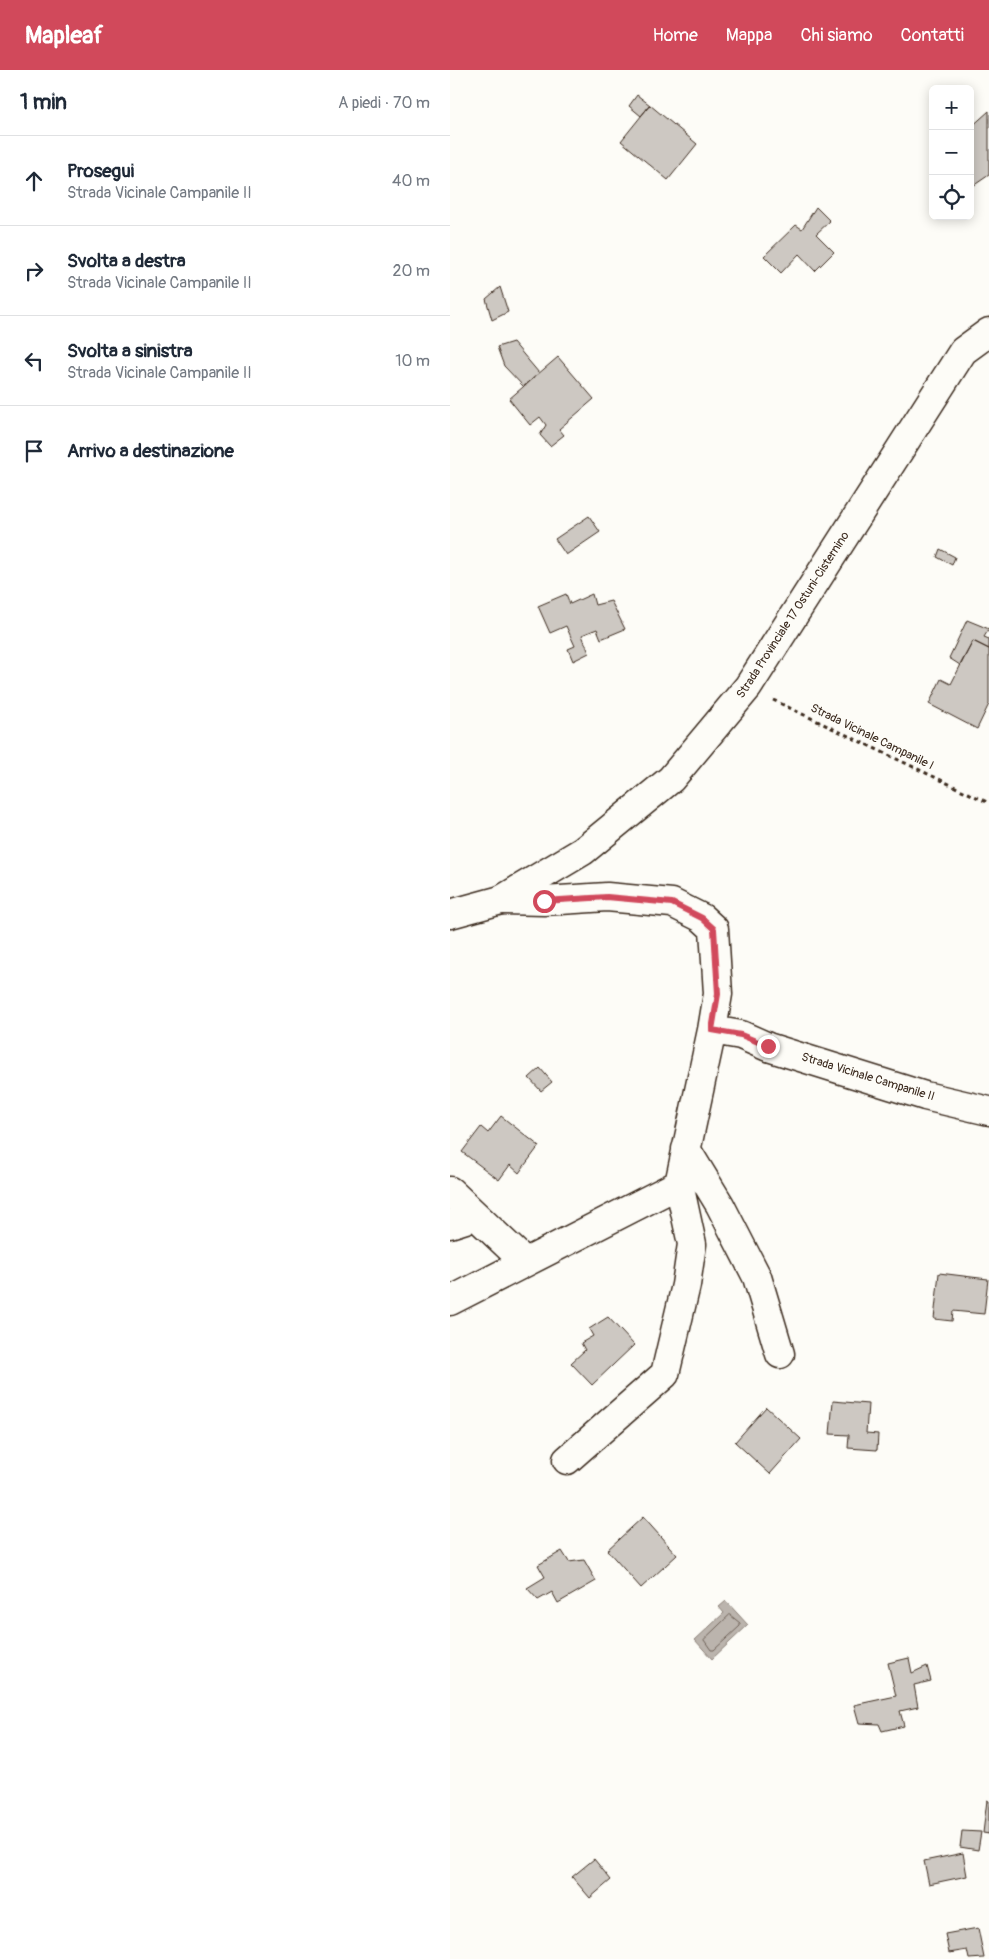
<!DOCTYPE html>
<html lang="it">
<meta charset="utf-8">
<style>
body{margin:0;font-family:Pangolin,sans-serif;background:#f2f2f3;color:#1f2937}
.controls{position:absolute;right:15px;top:15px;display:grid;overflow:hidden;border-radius:8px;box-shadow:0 2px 12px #0003}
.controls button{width:45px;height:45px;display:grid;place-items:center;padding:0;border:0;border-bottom:1px solid #e0e1e3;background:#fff;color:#1f2937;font:25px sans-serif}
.stop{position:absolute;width:15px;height:15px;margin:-11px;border:4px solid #d1495b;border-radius:50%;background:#fff}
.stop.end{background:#d1495b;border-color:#fff;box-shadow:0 1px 5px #0008}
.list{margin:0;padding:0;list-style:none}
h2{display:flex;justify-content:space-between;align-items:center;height:65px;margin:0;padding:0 20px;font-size:21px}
h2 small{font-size:16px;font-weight:400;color:#747a83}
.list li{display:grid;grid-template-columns:32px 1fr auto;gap:15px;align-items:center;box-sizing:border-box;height:90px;padding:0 20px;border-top:1px solid #e0e1e3}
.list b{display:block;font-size:19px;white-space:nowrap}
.list p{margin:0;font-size:16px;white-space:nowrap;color:#747a83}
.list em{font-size:16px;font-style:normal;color:#747a83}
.icon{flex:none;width:28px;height:28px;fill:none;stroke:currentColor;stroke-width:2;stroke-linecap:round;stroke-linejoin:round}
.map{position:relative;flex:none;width:539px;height:1889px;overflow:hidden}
header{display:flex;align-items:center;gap:30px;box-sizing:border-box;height:70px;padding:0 25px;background:#d1495b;color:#fff}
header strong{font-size:24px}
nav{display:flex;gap:28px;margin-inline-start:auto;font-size:18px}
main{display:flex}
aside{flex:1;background:#fff}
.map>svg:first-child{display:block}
.water{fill:#bbb4ad;stroke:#887d74}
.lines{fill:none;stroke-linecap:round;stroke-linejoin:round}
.shore{stroke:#6e6157;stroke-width:1}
.building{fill:#cdc8c2;stroke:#3b2a1e}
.minor-casing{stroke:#3b2a1e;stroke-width:31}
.secondary-casing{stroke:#3b2a1e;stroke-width:31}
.path{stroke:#3b2a1e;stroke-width:3;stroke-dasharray:4 4;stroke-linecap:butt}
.minor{stroke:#fdfcf7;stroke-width:28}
.secondary{stroke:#fdfcf7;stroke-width:28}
.route{stroke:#d1495b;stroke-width:6}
.labels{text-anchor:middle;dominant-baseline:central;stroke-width:4;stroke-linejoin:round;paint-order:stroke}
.street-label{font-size:12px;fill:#3b2a1e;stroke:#fdfcf7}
</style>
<header>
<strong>Mapleaf</strong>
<nav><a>Home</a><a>Mappa</a><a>Chi siamo</a><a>Contatti</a></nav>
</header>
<main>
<aside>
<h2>1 min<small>A piedi · 70 m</small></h2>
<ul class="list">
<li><svg class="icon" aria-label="ahead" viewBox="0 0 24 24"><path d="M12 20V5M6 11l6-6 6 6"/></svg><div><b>Prosegui</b><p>Strada Vicinale Campanile II</p></div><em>40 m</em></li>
<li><svg class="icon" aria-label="right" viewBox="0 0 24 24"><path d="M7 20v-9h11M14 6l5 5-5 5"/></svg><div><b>Svolta a destra</b><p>Strada Vicinale Campanile II</p></div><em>20 m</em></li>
<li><svg class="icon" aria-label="left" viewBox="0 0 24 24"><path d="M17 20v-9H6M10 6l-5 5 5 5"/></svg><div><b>Svolta a sinistra</b><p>Strada Vicinale Campanile II</p></div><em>10 m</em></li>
<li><svg class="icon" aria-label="arrive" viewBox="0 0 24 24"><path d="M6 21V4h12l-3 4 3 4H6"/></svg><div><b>Arrivo a destinazione</b></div></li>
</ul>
</aside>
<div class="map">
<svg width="539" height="1889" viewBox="0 0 539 1889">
<rect width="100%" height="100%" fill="#fdfcf7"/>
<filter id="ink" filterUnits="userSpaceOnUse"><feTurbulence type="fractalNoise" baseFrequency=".02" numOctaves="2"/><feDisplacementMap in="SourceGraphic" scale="10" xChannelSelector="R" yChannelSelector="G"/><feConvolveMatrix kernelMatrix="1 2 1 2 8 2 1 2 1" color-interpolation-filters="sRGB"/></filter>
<g filter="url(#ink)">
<path class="water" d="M 276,1531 L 298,1555 L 262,1589 L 245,1570 L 274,1543 L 269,1537 Z"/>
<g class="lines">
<path class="shore" d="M 280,1545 L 290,1553 L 290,1556 L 264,1580 L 261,1580 L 254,1570 Z"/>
</g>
<path class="building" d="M 187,25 L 200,35 L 191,46 L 179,36 Z
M 200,35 L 247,74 L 218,110 L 171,71 Z
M 539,41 L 539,105 L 520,118 L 520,58 Z
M 366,137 L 380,151 L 366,164 L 384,182 L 365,201 L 349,184 L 331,203 L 314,186 L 346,155 L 352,159 Z
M 50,217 L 58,242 L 42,250 L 36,229 Z
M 63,272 L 89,303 L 74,317 L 54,296 L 47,277 Z
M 108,287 L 144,329 L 109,359 L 114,365 L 100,376 L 90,365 L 96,355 L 90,347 L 80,355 L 59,329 Z
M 139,446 L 150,462 L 116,485 L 105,469 Z
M 490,479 L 505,487 L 502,495 L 487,487 Z
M 116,524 L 120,534 L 142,524 L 145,535 L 161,531 L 175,559 L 151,569 L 147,559 L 132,565 L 139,583 L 123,591 L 118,579 L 125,576 L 116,556 L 100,563 L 88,536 Z
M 517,550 L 539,559 L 534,567 L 539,569 L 539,579 L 523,571 L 510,595 L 499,588 Z
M 523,571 L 539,579 L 539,634 L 527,659 L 479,634 L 491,609 L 501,614 Z
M 90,998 L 102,1012 L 91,1021 L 79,1008 Z
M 51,1046 L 89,1076 L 69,1103 L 60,1095 L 49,1110 L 12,1082 L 31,1057 L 38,1063 Z
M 489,1203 L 538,1209 L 534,1244 L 503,1241 L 502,1251 L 484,1249 Z
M 158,1247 L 184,1275 L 142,1315 L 121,1293 L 135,1280 L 131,1273 L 143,1266 L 139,1259 Z
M 383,1331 L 418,1334 L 416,1363 L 428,1364 L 427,1380 L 398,1378 L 399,1365 L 380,1364 Z
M 316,1337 L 351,1369 L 320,1404 L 285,1372 Z
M 193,1447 L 227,1485 L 191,1518 L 157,1480 Z
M 112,1481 L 119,1492 L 134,1490 L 146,1511 L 108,1533 L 102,1522 L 88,1530 L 77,1518 L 95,1507 L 88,1495 Z
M 459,1588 L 462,1603 L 477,1596 L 481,1611 L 464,1615 L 468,1637 L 450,1641 L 454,1656 L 432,1661 L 429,1654 L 409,1653 L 404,1635 L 446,1626 L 438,1593 Z
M 537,1730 L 539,1731 L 539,1764 L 533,1763 Z
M 512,1761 L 531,1762 L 528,1780 L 510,1777 Z
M 513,1783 L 517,1806 L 479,1814 L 474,1791 Z
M 144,1789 L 161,1810 L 140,1828 L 122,1807 Z
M 528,1858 L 534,1888 L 519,1889 L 517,1880 L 499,1883 L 495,1864 Z"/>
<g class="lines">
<defs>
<path id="minor" d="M 51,830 L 94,831 L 157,827 L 222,833 L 252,848 L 264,859 L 268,924 L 262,960 L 291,965 L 318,977 L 475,1026 L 539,1041
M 236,1079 L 270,1135 L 307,1207 L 330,1284
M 0,1121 L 75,1192
M 0,1154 L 25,1146
M 0,1231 L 229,1114
M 117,1390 L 215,1304 L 236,1215 L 242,1174 L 229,1114 L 262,960"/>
<path id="secondary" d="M 0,844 L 51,830 L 133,781 L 221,709 L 298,617 L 513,281 L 539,262"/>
</defs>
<use href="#minor" class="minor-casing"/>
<use href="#secondary" class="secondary-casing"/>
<path class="path" d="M 323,630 L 539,733"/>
<use href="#minor" class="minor"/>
<use href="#secondary" class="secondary"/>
</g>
</g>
<g class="lines" filter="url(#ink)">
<path class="route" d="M 94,831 L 157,827 L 222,833 L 252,848 L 264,859 L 268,924 L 262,960 L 291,965 L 318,976"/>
</g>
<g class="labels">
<g class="street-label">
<text transform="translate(343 545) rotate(-57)">Strada Provinciale 17 Ostuni-Cisternino</text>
<text transform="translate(422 667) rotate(26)">Strada Vicinale Campanile I</text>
<text transform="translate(418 1007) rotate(17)">Strada Vicinale Campanile II</text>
</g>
</g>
</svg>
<div class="controls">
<button>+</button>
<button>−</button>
<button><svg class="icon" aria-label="locate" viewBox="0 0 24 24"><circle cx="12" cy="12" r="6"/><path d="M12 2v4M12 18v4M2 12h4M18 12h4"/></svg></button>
</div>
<div class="stop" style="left:94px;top:831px"></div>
<div class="stop end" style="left:318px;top:976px"></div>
</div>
</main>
